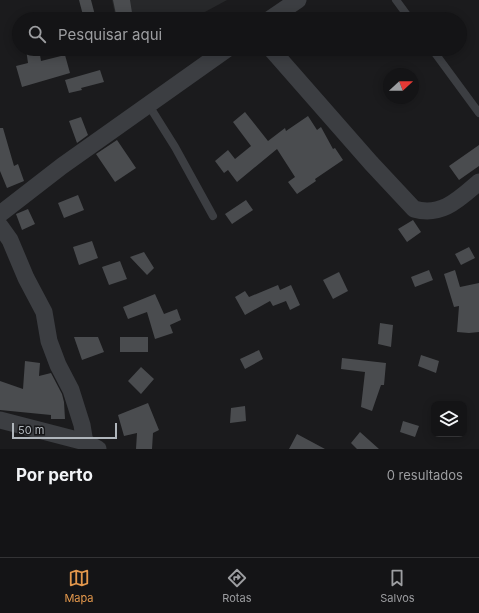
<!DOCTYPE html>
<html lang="pt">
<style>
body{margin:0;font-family:Inter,sans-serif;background:#1d1d1f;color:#f1f3f6}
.controls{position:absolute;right:12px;bottom:12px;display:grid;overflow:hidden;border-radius:8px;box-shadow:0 2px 10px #0003}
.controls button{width:36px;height:36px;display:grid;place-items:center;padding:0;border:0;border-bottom:1px solid #333335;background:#141416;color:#f1f3f6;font:20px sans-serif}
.compass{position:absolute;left:383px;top:68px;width:36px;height:36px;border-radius:50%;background:#141416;box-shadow:0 2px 10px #0003;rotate:69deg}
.scale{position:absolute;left:12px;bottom:10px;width:105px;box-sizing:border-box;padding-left:4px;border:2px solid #afb5bb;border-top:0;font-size:11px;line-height:14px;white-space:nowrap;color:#afb5bb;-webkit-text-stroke:3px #161618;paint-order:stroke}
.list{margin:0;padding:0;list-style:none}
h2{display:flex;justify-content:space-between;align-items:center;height:52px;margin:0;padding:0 16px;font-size:17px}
h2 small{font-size:13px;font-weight:400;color:#9d9ea1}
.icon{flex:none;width:22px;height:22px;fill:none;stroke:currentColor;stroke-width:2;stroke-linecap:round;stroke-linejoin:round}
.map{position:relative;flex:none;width:479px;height:449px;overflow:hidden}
.search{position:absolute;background:#141416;box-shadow:0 2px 10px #0003;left:12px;right:12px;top:12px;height:44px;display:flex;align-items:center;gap:10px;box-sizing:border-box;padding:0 14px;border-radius:22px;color:#9d9ea1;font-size:15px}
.sheet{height:108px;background:#141416}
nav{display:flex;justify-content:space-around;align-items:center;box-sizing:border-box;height:56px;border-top:1px solid #333335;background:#141416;font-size:11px;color:#9d9ea1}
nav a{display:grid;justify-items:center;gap:2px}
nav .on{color:#e4984c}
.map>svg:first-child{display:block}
.built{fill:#27282a}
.building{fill:#4a4c4f}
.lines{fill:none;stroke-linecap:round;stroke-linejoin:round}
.lane{stroke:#3c3e42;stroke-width:8}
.street{stroke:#3c3e42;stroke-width:17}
</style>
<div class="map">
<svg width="479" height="449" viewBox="0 0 479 449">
<rect width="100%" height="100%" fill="#1b1b1d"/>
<path class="built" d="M 112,0 L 227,0 L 192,19 L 116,19 Z"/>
<path class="building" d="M 79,0 L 91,0 L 96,19 L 84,19 Z
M 113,0 L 130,0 L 133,19 L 117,19 Z
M 26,49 L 39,49 L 41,61 L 65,55 L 70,73 L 22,87 L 16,66 L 28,63 Z
M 100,70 L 104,82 L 81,88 L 82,90 L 69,93 L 65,80 Z
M 245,112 L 268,141 L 285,128 L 286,131 L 308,116 L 317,130 L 321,127 L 333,149 L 335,148 L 343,160 L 315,179 L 316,181 L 297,194 L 288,182 L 295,177 L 277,149 L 237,182 L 228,170 L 224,173 L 215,161 L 228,150 L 235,159 L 251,146 L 233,122 Z
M 81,117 L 88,135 L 77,143 L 69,121 Z
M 0,128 L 3,128 L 14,166 L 18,164 L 24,181 L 7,188 L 0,171 Z
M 117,140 L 136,168 L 115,182 L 96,154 Z
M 479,145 L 479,166 L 459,180 L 449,166 Z
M 78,195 L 84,210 L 64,218 L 58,203 Z
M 246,200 L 253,210 L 232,224 L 225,214 Z
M 28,209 L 35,224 L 22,230 L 16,214 Z
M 413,220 L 421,232 L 407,242 L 398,229 Z
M 92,241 L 98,258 L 79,265 L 73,247 Z
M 469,247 L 475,258 L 461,265 L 455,254 Z
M 144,252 L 154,268 L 147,275 L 130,257 Z
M 120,261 L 127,279 L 109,285 L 102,267 Z
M 429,270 L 433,280 L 415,287 L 411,277 Z
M 455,270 L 460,287 L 479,283 L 479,332 L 469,333 L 457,332 L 459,306 L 454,307 L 444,274 Z
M 339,272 L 348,291 L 333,299 L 323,280 Z
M 278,285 L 280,290 L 291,285 L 300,305 L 290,310 L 286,301 L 273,306 L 270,301 L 245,315 L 235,297 L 245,291 L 249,297 Z
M 155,294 L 164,314 L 177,309 L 181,320 L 170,325 L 173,333 L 155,339 L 147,312 L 128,319 L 123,307 Z
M 380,323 L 393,325 L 391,347 L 378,344 Z
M 74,337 L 98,337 L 104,352 L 82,360 Z
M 120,337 L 148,337 L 148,352 L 120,352 Z
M 259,350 L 263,359 L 245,369 L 240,359 Z
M 421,355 L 439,361 L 436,373 L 418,366 Z
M 342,358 L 386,363 L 384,385 L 381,385 L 372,411 L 361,407 L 365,372 L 341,369 Z
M 25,361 L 40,363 L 39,376 L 51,373 L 62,394 L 64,402 L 65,419 L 51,419 L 51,415 L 0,410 L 0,381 L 23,389 Z
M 141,367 L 154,379 L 141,394 L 128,381 Z
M 148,403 L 159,430 L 153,433 L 152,449 L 136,449 L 137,433 L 124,436 L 118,415 Z
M 245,406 L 246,421 L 230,423 L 231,408 Z
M 403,421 L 419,426 L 415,437 L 400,432 Z
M 360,432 L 379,449 L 357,449 L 351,443 Z
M 297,434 L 325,449 L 289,449 Z"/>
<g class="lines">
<path class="lane" d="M 396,0 L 410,19
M 432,49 L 479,113
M 148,104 L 175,147 L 213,216"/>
<path class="street" d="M 270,19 L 298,0
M 271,49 L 371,163 L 414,209 C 442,217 459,199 479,182
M 0,214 L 62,166 L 227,49
M 0,226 L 10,240 L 26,278 L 44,312 L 49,341 L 58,365 L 71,390 L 82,425 L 86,449
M 0,420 L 85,442 L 98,449"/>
</g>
</svg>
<div class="controls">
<button><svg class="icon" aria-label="layers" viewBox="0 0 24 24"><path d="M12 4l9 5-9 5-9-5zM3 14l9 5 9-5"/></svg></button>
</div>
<svg class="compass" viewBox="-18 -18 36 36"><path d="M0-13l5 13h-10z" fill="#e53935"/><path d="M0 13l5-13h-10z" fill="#9d9ea1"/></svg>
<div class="scale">50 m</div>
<div class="search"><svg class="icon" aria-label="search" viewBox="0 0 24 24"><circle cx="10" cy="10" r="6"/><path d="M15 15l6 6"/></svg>Pesquisar aqui</div>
</div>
<section class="sheet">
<h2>Por perto<small>0 resultados</small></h2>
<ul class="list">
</ul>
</section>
<nav>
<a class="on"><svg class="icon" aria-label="map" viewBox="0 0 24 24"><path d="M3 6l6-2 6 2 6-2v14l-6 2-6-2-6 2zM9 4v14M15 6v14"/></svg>Mapa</a>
<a><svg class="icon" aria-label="directions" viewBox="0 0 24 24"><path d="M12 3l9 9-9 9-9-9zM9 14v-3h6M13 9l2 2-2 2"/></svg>Rotas</a>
<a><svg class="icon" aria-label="saved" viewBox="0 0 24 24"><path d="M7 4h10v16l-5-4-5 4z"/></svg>Salvos</a>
</nav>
